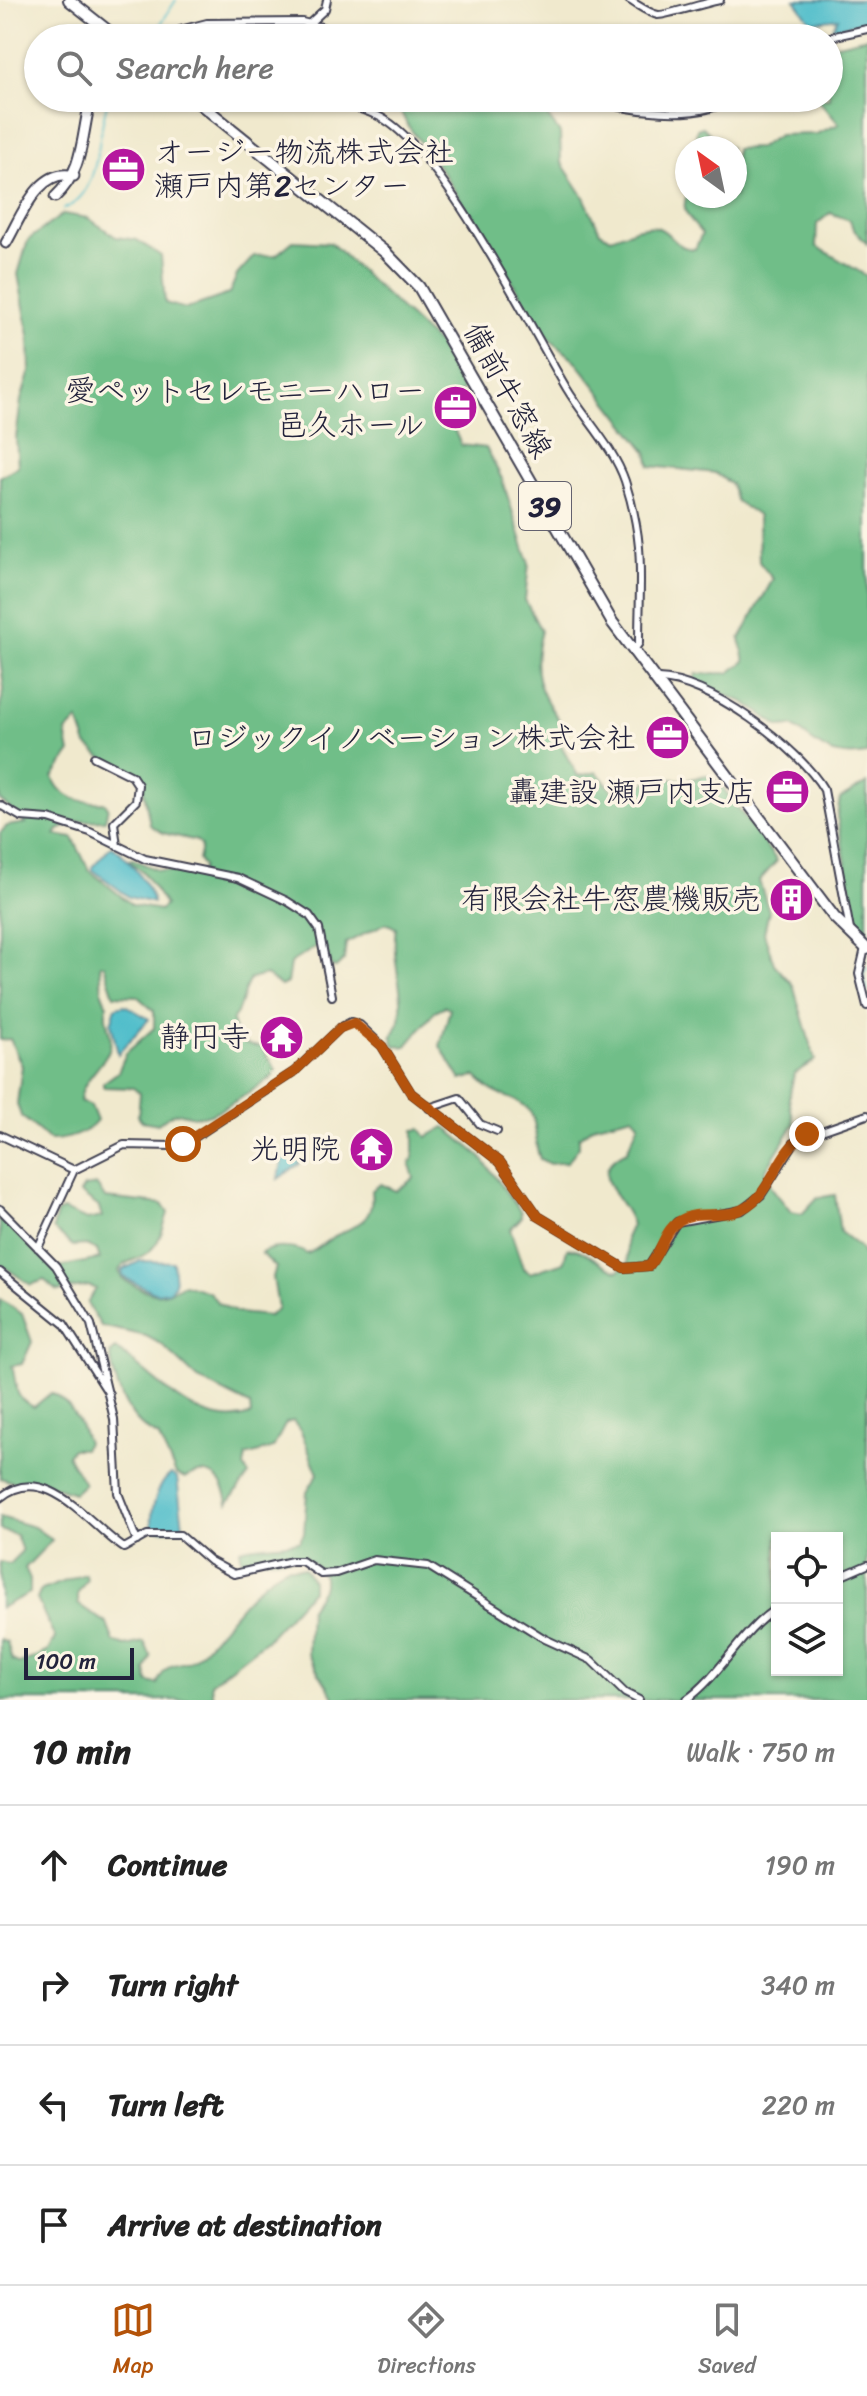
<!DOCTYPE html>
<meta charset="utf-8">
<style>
body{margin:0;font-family:Sriracha,"Klee One",sans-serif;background:#f2f2f2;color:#222}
.controls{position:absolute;right:24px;bottom:24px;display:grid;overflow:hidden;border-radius:0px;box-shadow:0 2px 6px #0004}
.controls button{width:72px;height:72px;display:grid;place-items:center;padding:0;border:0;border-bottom:2px solid #e0e0e0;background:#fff;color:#222;font:40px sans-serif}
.compass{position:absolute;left:675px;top:136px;width:72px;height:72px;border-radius:50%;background:#fff;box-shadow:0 2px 6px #0004;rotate:327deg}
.scale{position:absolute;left:24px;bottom:20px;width:110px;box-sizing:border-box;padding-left:8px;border:4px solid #22223b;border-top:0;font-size:22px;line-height:28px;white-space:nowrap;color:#22223b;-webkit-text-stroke:6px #fcf5e5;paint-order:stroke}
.stop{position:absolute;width:24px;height:24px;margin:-18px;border:6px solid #b45309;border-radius:50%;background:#fff}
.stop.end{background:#b45309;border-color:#fff;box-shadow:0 2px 8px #0008}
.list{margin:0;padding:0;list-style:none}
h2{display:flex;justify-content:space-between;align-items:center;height:104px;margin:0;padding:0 32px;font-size:34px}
h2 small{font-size:26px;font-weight:400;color:#767676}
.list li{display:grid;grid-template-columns:52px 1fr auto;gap:24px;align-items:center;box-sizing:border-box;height:120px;padding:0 32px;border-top:2px solid #e0e0e0}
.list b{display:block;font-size:30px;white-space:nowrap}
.list em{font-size:26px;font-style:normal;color:#767676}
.icon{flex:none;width:44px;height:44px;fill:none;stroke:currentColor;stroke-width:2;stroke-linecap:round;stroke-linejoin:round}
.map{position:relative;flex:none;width:867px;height:1700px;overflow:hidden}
.search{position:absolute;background:#fff;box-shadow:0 2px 6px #0004;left:24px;right:24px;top:24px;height:88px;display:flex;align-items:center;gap:20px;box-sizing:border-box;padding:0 28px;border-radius:44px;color:#767676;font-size:30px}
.sheet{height:584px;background:#fff}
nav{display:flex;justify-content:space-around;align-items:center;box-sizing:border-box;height:112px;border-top:2px solid #e0e0e0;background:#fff;font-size:22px;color:#767676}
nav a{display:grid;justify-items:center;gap:4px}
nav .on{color:#b45309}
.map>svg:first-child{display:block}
.forest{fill:#6fbe88;stroke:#487062;stroke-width:2;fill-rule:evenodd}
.water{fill:#51becb;stroke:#3a7083;stroke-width:2}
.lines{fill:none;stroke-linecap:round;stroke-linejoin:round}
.stream{stroke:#51becb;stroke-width:2}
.street-casing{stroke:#414051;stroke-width:10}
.secondary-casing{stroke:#414051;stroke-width:13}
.primary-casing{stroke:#414051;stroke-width:14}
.street{stroke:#fff;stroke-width:6}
.secondary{stroke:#fff;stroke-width:9}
.primary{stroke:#fff;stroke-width:10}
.route{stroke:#b45309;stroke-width:10}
.labels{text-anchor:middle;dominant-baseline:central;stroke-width:7;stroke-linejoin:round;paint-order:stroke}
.shield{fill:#fcf5e5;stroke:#63616e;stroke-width:2}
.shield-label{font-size:28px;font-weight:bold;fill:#22223b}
.poi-label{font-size:30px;fill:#22223b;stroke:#fcf5e5;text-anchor:end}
.street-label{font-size:30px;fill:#22223b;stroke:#fcf5e5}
</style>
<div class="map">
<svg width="867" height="1700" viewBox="0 0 867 1700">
<rect width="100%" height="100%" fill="#fcf5e5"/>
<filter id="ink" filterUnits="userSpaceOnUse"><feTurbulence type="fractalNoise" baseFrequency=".0125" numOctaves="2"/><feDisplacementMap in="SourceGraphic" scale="16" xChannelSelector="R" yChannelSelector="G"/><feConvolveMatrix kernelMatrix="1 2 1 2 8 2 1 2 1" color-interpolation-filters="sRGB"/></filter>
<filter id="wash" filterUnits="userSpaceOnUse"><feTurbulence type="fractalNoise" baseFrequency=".006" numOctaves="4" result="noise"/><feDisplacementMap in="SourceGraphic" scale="32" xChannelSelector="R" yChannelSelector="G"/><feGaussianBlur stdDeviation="1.8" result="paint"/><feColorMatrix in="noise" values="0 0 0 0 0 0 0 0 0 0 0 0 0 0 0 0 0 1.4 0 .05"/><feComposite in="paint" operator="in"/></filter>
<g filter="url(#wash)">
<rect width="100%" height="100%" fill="#f0e9cd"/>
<path class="forest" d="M 867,37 L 867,244 L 853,229 L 850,220 L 830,213 L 817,224 L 816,246 L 867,276 L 867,754 C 831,760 820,747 793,726 L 780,727 L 744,702 L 694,683 L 696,674 L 729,673 L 745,661 L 740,639 L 773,579 L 759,562 L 758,516 L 736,501 L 731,484 L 715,473 L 650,466 L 647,452 L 575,360 L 548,338 L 444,174 L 408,126 L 394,99 L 534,98 L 560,133 L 561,162 L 584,197 L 600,232 L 611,238 C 623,234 643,224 656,227 C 673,232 672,248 695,249 L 702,234 C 693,222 679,211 687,196 L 735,196 L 735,149 L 758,148 L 779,135 L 816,134 L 839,124 L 817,98 L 829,98 L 829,46 Z
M 703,127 L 721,145 L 731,148 L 695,148 L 697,129 Z
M 63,214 L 88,218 L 116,237 L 137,240 L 161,256 L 165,303 L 186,309 L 229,294 L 237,275 L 254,256 L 276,255 L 293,241 L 331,243 L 438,344 L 463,390 L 444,407 L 461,445 L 486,448 L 502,479 L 529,563 L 525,600 L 541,631 C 530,671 538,693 563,725 L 560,743 L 578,776 L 597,772 L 616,795 L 632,797 L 650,778 L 687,780 L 706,775 L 720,784 L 777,861 L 759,881 L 769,911 L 764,933 L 774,964 L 793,985 L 815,1060 L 794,1074 L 789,1098 L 794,1124 L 765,1171 L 772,1188 L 791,1212 L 802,1214 L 817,1198 L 835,1195 L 840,1232 L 859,1247 L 867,1261 L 867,1700 L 336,1700 L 307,1654 L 309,1609 L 324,1586 L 324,1577 L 313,1563 L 303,1557 L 242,1561 L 240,1549 C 261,1543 278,1546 299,1541 L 304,1533 L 307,1492 L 318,1474 L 301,1432 L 293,1421 L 286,1423 L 273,1448 L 246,1456 L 244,1467 L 249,1475 L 228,1503 C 224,1478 208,1465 185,1478 L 176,1474 L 158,1436 C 127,1423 115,1385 110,1354 L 116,1349 C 156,1376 198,1433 251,1415 L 250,1405 L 198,1379 L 161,1344 L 146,1336 L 101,1326 L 87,1303 L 96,1289 L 89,1286 L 58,1291 L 44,1280 L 31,1285 L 0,1264 L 0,1219 L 54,1268 L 100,1259 L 97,1250 L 86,1245 L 73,1246 L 53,1229 L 57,1213 L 63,1210 L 87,1220 L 102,1217 L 99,1207 L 80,1193 L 84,1187 L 97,1185 L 105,1198 L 162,1204 L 168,1213 C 163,1227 161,1243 147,1253 C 137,1261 127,1259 119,1270 L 122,1279 C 149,1293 157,1301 184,1284 L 209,1292 L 218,1303 L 237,1313 L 269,1316 L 278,1308 L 273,1277 L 276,1267 L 261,1253 C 273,1246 296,1246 307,1254 C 318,1250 325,1241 335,1236 C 358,1224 375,1221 371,1191 L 381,1184 L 396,1191 L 414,1178 L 410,1164 L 414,1157 L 414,1130 L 421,1129 L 427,1137 L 445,1127 L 480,1156 L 521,1212 L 521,1218 L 510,1229 L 523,1268 L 530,1273 L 564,1262 L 567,1248 C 587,1248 599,1266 618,1271 L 628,1263 L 626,1238 L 632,1225 C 626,1198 581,1173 627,1151 L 639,1123 L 633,1116 L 596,1125 L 579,1137 L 579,1147 L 567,1162 L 550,1164 L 540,1159 C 533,1140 538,1137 534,1122 C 530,1101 511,1100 495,1092 C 488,1089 481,1081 475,1076 L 461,1080 L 440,1046 L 450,1009 L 445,1006 L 435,1011 L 406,1047 L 394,1045 L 392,1036 C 414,1006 389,968 396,928 L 386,923 L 346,943 L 344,960 L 336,968 L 331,967 L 326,948 L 319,945 L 290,963 L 287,983 L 281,986 L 266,975 L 250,979 C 241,994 243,1007 232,1021 C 237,1040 243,1046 262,1047 L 276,1070 L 271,1078 C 252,1090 231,1106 210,1114 C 186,1123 183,1101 158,1124 L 142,1121 L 138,1116 L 140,1093 L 133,1088 L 103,1087 L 103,1083 L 118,1072 L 126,1053 L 154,1028 L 154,1011 L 137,996 L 114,995 L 104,965 L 100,965 L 102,993 L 107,1005 C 102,1023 115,1034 109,1050 C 101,1068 81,1081 80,1101 L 91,1106 L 97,1121 C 87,1134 66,1140 50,1140 L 21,1116 L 17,1104 L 22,1066 L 10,1039 L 0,1040 L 0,833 L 7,826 L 26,823 L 0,800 L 0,707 L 4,689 L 0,657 L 0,477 L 18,466 L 16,438 L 21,400 L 30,371 L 29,335 L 18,274 L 28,240 ZM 78,720 L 87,745 L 101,757 L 136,772 L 142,780 L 150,825 L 163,833 L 197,841 L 201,847 L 198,860 L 203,866 L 201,874 L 157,870 L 133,859 L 128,860 L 143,872 L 165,905 L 160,910 L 132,905 L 89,870 L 73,838 L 55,835 L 58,830 L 78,821 L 105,820 L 108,807 L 104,802 C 84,803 60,799 53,777 L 70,753 L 66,732 ZM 777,1538 L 837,1538 L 837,1670 L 777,1670 Z
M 867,783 L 867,932 L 857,923 L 837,816 L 840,799 Z
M 0,1299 L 22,1314 L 32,1342 L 22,1364 L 12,1366 C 18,1387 12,1397 34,1407 L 51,1393 C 71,1402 80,1423 87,1443 L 83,1449 L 72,1449 L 67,1455 L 84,1484 L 74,1493 L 41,1482 L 16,1483 L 0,1478 Z
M 0,1517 L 34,1527 L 52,1540 L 25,1568 L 30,1579 L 30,1593 L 0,1608 L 0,1562 L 9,1564 L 22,1551 L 16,1535 L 0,1530 Z
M 288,1567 L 304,1568 L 312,1580 L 312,1590 L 266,1640 L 211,1683 L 213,1700 L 0,1700 L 0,1639 L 7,1642 L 12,1660 L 20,1664 L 48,1651 L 55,1638 L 37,1599 L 41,1590 L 85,1574 L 87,1579 L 78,1593 L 78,1604 L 107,1624 L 114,1642 L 125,1646 L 144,1642 L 151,1656 L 146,1670 L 148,1682 L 157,1684 C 171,1653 182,1672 199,1654 C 227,1626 253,1582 288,1567 Z"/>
<path class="water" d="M 795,0 L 867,0 L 867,22 L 832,28 L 838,18 L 811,22 Z
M 111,846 C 125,853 151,887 153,903 L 129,897 L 93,870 L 92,867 Z
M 125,1005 L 149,1019 L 118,1054 L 111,1023 L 116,1007 Z
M 293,1148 L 300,1164 L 278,1179 L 284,1156 Z
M 140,1261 L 173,1262 L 175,1284 L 169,1291 L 156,1293 L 123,1277 L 122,1270 Z
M 171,1474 L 177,1478 L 183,1526 L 180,1530 L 153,1529 C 149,1513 157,1484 171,1474 Z"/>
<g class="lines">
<path class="stream" d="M 152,38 L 176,0
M 64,209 C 104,192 95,133 109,98
M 867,967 L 863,974 L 867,991"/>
</g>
</g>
<g filter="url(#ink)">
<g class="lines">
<defs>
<path id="street" d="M 629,0 C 638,5 648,13 658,15 C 664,16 708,2 720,0
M 311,22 L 325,9 L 327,0
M 171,38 L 180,30 L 207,23 L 302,22 L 333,30 L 398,38
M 826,38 L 867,29
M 586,98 C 622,110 700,123 731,98
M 207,109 L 216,104 C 271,100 327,92 378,116 C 440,145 529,326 567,389 C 585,419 614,448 625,481 C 646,546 639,578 639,643 L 634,650
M 656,679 C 706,677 800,748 824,790 L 850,930
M 94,757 L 132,776 L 138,785 L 136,801 L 114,823 L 117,846
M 0,805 L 21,817 L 49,819 L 90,832 L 145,859 L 238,878 L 287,901 L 309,915 L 319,929 L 332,996
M 865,948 L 859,974 L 867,1006
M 429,1108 L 459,1098 L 480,1124 L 497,1131
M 0,1135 L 74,1170
M 0,1209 L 56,1266 L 91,1324 L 114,1419 L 118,1493 L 137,1541
M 38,1248 L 74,1170 L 124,1145 L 173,1146 L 192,1139 L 294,1072 L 340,1028 L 351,1022 L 360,1025 L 382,1046 L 411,1093 L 500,1162 L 538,1216 L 624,1268 L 649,1266 L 677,1222 L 742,1210 L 761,1195 L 796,1140 L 867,1115
M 0,1272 L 64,1324 L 109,1394
M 0,1498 C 46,1459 91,1527 124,1548 L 147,1535 L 180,1535 L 210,1561 L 234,1574 L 292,1561 L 302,1561 L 321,1574 L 336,1573 L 374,1560 L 428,1566 L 545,1639 L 591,1660 L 625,1693 L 639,1700
M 837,1578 L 867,1565
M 686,1700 C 722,1675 740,1631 777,1608"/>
<path id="secondary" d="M 55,197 C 85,169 81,135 91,98
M 6,243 C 20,220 38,166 74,176"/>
<path id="primary" d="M 69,0 L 117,38
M 193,98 L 386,253 L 419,287 L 612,622 L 834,917 L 867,949"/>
</defs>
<use href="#street" class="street-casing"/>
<use href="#secondary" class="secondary-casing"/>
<use href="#primary" class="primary-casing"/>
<use href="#street" class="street"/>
<use href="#secondary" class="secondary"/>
<use href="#primary" class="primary"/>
</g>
</g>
<g class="lines" filter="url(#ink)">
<path class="route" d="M 183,1144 L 294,1072 L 340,1028 L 354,1023 L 382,1046 L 411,1093 L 500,1162 L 538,1216 L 624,1268 L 649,1266 C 661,1253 663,1231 679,1221 C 702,1205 732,1227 759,1196 C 777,1175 781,1148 807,1134"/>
</g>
<defs>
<symbol id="office-disc" viewBox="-11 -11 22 22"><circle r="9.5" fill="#b5179e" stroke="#fcf5e5"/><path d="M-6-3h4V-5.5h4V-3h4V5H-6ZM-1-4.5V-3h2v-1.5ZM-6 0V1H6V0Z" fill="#fff"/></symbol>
<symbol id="building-disc" viewBox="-11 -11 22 22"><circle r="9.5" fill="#b5179e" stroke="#fcf5e5"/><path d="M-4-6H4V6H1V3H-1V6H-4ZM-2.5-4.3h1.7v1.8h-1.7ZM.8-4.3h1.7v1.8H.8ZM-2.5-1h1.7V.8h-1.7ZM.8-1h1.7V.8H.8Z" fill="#fff"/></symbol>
<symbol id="temple-disc" viewBox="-11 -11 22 22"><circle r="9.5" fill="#b5179e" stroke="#fcf5e5"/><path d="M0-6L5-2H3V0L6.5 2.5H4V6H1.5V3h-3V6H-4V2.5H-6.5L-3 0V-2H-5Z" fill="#fff"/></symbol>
</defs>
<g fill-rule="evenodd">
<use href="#office-disc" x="98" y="144" width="51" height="51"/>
<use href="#office-disc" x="430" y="382" width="51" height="51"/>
<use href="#office-disc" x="642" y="712" width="51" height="51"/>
<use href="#office-disc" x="762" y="766" width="51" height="51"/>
<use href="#building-disc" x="766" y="874" width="51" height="51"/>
<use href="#temple-disc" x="256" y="1012" width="51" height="51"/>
<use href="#temple-disc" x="346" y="1124" width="51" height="51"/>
</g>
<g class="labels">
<rect class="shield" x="519" y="482" width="52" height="48" rx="6"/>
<g class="shield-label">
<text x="545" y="506">39</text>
</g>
<g class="poi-label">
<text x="154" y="152" text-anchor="start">オージー物流株式会社<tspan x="154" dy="34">瀬戸内第2センター</tspan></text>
<text x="425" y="391">愛ペットセレモニーハロー<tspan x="425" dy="34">邑久ホール</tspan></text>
<text x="636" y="738">ロジックイノベーション株式会社</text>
<text x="756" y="792">轟建設 瀬戸内支店</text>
<text x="761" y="899">有限会社牛窓農機販売</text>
<text x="250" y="1037">静円寺</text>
<text x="340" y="1149">光明院</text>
</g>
<g class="street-label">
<text transform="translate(508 390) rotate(61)">備前牛窓線</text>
</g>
</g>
</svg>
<div class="controls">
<button><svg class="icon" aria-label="locate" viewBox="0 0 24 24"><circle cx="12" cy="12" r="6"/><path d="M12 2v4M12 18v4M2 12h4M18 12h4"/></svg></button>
<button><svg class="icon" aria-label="layers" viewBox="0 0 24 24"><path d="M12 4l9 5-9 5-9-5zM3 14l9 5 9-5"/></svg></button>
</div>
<svg class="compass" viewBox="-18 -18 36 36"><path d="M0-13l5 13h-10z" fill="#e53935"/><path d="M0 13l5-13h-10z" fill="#767676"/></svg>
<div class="scale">100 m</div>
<div class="stop" style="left:183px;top:1144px"></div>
<div class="stop end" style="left:807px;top:1134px"></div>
<div class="search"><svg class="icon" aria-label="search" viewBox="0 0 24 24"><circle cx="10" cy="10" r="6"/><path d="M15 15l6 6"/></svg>Search here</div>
</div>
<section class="sheet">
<h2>10 min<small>Walk · 750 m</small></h2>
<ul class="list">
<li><svg class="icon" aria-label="ahead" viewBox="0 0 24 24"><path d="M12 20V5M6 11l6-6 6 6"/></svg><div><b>Continue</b></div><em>190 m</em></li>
<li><svg class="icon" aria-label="right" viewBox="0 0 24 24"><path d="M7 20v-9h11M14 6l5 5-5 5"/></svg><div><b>Turn right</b></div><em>340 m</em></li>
<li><svg class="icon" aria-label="left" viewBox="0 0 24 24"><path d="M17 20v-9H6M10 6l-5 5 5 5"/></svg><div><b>Turn left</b></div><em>220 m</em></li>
<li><svg class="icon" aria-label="arrive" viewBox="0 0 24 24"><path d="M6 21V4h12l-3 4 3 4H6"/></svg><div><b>Arrive at destination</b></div></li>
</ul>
</section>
<nav>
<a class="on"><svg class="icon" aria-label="map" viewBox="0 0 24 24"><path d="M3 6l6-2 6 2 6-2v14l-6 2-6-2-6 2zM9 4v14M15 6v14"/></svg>Map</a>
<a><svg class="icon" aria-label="directions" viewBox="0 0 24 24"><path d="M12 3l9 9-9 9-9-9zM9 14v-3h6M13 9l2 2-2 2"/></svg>Directions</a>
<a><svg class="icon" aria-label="saved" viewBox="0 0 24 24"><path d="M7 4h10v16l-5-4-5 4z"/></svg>Saved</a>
</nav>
